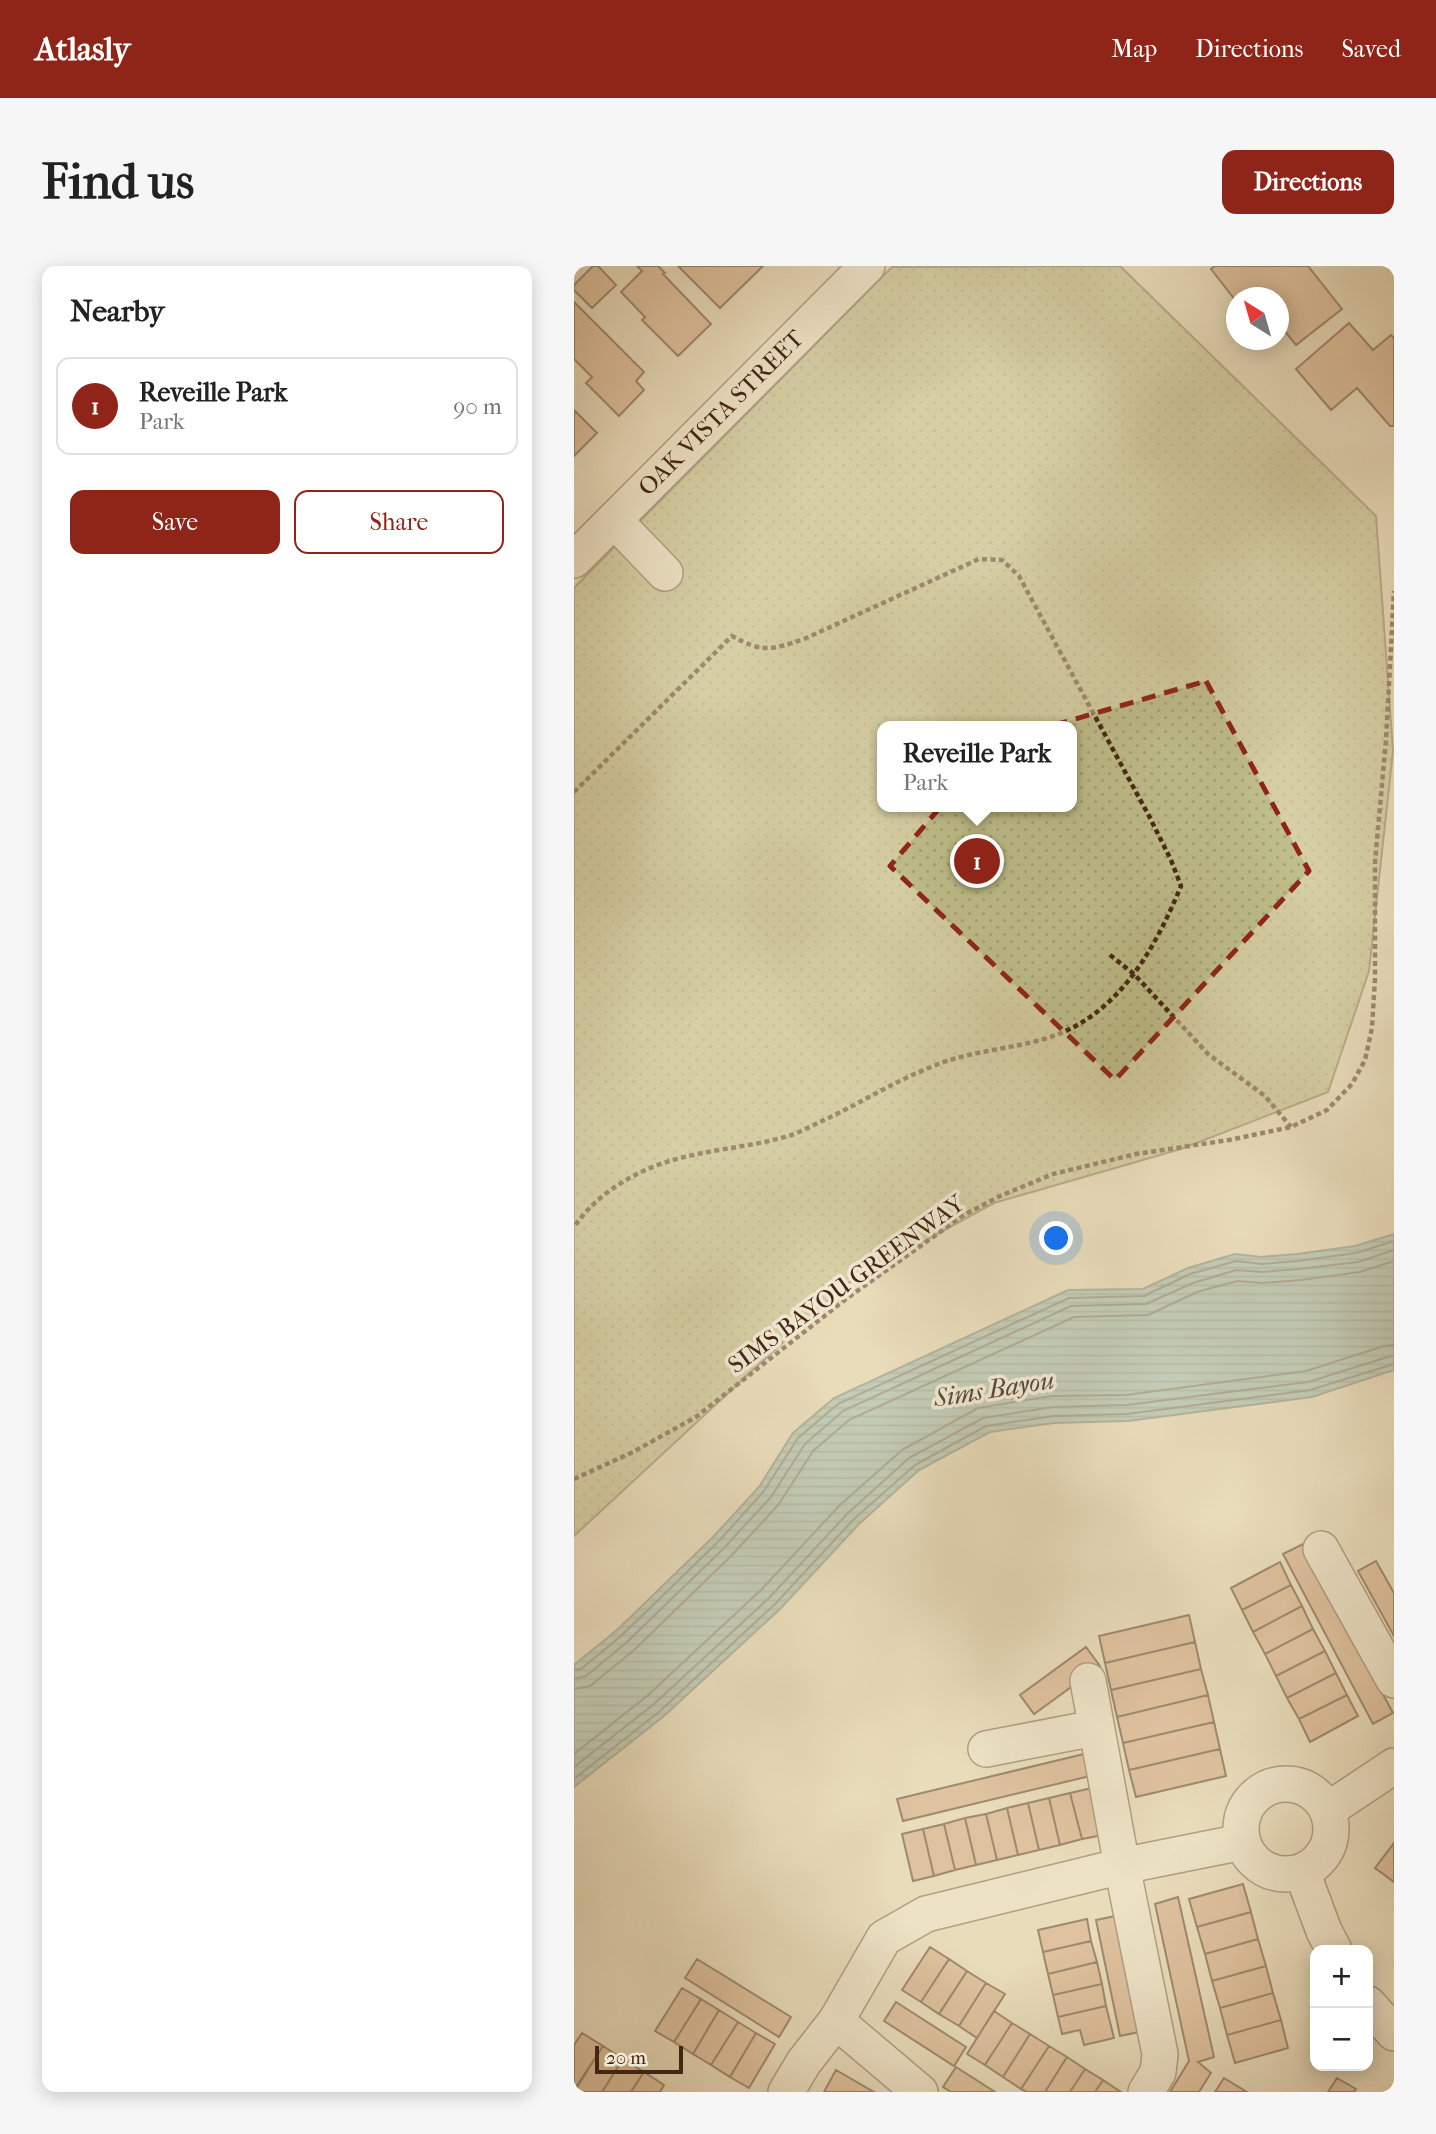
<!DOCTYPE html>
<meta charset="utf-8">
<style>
body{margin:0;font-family:"IM FELL French Canon",serif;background:#f6f6f6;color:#222}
.controls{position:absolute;right:21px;bottom:21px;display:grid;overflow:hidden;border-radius:14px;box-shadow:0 4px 18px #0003}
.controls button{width:63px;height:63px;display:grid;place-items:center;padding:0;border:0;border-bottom:2px solid #e0e0e0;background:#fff;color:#222;font:35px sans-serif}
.compass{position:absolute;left:652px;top:21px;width:63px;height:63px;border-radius:50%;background:#fff;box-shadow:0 4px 18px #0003;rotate:323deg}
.scale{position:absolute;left:21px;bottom:18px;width:88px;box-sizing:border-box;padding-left:7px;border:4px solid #442712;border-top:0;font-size:19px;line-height:24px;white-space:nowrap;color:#442712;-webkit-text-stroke:5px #f1e8d3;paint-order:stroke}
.you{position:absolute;left:483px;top:973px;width:24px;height:24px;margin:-18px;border:5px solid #fff;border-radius:50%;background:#1a73e8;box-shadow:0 0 0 10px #1a73e833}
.badge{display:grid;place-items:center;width:46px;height:46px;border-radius:50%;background:#8f2418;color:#fff;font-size:23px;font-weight:700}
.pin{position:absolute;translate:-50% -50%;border:4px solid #fff;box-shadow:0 2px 7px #0006}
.popup{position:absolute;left:303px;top:455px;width:200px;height:91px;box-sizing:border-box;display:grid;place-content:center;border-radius:14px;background:#fff;filter:drop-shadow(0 2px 5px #0005);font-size:23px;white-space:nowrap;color:#767676}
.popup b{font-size:26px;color:#222}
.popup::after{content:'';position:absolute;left:50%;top:100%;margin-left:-14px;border:14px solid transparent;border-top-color:#fff}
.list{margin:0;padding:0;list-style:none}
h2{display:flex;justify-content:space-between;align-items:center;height:91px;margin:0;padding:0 28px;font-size:30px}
h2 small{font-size:23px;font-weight:400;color:#767676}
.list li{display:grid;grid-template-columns:46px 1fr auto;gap:21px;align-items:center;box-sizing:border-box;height:98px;margin:0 14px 14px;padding:0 14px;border:2px solid #e0e0e0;border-radius:14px}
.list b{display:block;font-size:26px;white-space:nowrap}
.list p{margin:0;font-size:23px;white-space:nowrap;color:#767676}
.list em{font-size:23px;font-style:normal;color:#767676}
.actions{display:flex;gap:14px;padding:21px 28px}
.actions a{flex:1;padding:16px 0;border:2px solid #8f2418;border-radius:14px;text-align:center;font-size:24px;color:#8f2418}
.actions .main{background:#8f2418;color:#fff}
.map{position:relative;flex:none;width:820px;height:1826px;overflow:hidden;border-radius:14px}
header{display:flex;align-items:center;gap:42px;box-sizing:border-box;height:98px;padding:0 35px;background:#8f2418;color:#fff}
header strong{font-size:33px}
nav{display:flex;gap:38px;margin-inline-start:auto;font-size:24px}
.intro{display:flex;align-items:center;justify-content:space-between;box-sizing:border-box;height:168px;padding:0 42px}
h1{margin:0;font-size:49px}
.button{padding:18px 32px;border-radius:14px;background:#8f2418;color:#fff;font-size:24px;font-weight:700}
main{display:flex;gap:42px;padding:0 42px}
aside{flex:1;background:#fff;border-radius:14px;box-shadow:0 4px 18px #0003}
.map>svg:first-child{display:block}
.park{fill:url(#park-dots);stroke:#82724e;stroke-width:2;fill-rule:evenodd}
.water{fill:url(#water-rules);stroke:#768073;stroke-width:2}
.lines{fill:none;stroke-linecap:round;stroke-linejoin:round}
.shore{stroke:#6e7162;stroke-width:2}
.building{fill:#d2a27c;stroke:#442712;stroke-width:2}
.minor-casing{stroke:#6d543c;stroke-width:38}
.path{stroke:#442712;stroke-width:4.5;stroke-dasharray:5 3.5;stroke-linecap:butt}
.minor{stroke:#f1e8d3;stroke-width:35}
.marked{fill:none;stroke:#8f2418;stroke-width:5;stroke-dasharray:14 9;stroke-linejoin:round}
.labels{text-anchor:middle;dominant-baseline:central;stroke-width:7;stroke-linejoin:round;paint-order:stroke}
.street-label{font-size:24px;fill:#442712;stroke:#f1e8d3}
.water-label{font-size:26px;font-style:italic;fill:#594c3a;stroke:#f1e8d3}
</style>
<header>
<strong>Atlasly</strong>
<nav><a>Map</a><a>Directions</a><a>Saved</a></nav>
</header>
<div class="intro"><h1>Find us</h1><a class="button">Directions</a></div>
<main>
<aside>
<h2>Nearby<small></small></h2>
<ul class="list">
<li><span class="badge">1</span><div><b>Reveille Park</b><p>Park</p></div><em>90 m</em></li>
</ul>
<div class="actions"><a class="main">Save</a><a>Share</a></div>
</aside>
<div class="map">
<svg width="820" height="1826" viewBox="0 0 820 1826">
<defs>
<pattern id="park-dots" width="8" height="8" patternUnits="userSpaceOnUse" patternTransform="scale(1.75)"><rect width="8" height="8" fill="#bfbe8b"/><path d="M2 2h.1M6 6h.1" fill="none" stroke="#a5a377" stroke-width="1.8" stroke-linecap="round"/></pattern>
<pattern id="water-rules" width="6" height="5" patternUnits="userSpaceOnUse" patternTransform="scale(1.75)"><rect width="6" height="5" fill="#97bbb3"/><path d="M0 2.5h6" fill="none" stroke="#7d9890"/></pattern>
</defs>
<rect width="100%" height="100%" fill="#e9dcbb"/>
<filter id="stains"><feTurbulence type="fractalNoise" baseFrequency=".00286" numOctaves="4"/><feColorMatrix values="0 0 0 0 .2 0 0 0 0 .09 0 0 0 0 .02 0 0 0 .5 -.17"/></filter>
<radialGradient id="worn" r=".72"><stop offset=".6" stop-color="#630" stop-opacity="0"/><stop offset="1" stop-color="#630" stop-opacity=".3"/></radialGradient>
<path class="park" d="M 546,0 L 802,250 L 819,485 L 795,705 L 754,826 L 607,883 L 420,937 L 272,1018 L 0,1270 L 0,322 L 318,1 ZM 308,460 L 498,460 L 498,541 L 308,541 Z"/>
<path class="water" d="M 820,968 L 820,1104 L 738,1131 L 554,1155 L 480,1157 L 416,1166 L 345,1204 L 285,1258 L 206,1343 L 90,1450 L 0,1521 L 0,1399 L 43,1364 L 139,1271 L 185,1221 L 219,1167 L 260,1132 L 494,1024 L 569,1023 L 614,1002 L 661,988 L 687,991 L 723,988 L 781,980 Z"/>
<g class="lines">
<path class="shore" d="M 0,1404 L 7,1403 L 47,1370 L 144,1276 L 190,1225 L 224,1172 L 264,1138 L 495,1032 L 570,1030 L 616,1008 L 662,995 L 688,998 L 724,995 L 782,987 L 820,975
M 0,1413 L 12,1410 L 53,1376 L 150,1282 L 197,1231 L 231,1178 L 269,1145 L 497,1040 L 572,1038 L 619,1017 L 662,1004 L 688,1006 L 725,1003 L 784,996 L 820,984
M 0,1423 L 16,1420 L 59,1385 L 157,1290 L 205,1238 L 239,1185 L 275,1154 L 500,1051 L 574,1049 L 623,1026 L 663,1015 L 688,1017 L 727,1014 L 786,1006 L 820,995
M 0,1488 L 73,1430 L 187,1324 L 266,1239 L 328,1184 L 404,1142 L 478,1130 L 552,1129 L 732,1105 L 810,1080 L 820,1079
M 0,1501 L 80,1438 L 195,1332 L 274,1247 L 335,1192 L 409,1152 L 479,1141 L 553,1139 L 734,1116 L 820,1089
M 0,1513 L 86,1445 L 201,1338 L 280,1253 L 341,1199 L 412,1160 L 480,1150 L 553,1148 L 736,1124 L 820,1098"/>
</g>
<path class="building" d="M 19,0 L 24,0 L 42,19 L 18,42 L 0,24 L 0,19 Z
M 63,0 L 84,0 L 91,7 L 89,8 L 137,58 L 104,90 L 68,54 L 71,51 L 47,26 L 68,5 Z
M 104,0 L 189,0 L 146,42 Z
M 641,0 L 734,0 L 768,43 L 722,79 L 704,57 L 704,32 L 662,32 L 662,35 L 637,3 Z
M 0,36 L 70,106 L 62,115 L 70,124 L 45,150 L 12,117 L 18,111 L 0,93 Z
M 775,57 L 799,84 L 817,69 L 820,72 L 820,160 L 816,160 L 783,122 L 757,144 L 722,103 Z
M 0,144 L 23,167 L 0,190 Z
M 729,1278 L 819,1447 L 799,1458 L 709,1288 Z
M 802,1295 L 820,1327 L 820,1370 L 784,1305 Z
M 706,1296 L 717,1319 L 668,1344 L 657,1322 Z
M 717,1319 L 728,1340 L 679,1366 L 668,1344 Z
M 728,1340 L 739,1363 L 691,1388 L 679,1366 Z
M 615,1349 L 621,1376 L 531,1397 L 525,1370 Z
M 739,1363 L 751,1385 L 702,1410 L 691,1388 Z
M 621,1376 L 627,1403 L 537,1424 L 531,1397 Z
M 512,1381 L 526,1400 L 460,1448 L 446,1429 Z
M 751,1385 L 762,1407 L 713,1432 L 702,1410 Z
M 627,1403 L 634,1429 L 543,1451 L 537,1424 Z
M 762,1407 L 773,1429 L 725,1453 L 713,1432 Z
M 634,1429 L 640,1456 L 549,1477 L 543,1451 Z
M 773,1429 L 784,1450 L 736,1476 L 725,1453 Z
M 640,1456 L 646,1483 L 555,1504 L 549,1477 Z
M 646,1483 L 652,1510 L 562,1531 L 555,1504 Z
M 510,1488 L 516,1510 L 329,1555 L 323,1533 Z
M 518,1522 L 529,1569 L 508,1573 L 496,1527 Z
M 496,1527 L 508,1573 L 486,1579 L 475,1532 Z
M 475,1532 L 486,1579 L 465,1584 L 454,1537 Z
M 454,1537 L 465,1584 L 444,1589 L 433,1542 Z
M 433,1542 L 444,1589 L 423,1594 L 412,1548 Z
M 412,1548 L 423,1594 L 402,1599 L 391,1552 Z
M 391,1552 L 402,1599 L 381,1604 L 370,1558 Z
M 370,1558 L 381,1604 L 360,1610 L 349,1563 Z
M 349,1563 L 360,1610 L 339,1615 L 328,1568 Z
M 820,1577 L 820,1616 L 801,1602 Z
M 669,1618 L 677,1646 L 623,1661 L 615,1633 Z
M 604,1631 L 640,1791 L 624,1796 L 637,1807 L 625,1826 L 596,1826 L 615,1795 L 581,1638 Z
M 677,1646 L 684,1673 L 631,1688 L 623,1661 Z
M 546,1649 L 570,1765 L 546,1770 L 522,1654 Z
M 513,1653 L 517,1675 L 469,1686 L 464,1664 Z
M 684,1673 L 692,1700 L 638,1715 L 631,1688 Z
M 517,1675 L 523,1696 L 474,1708 L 469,1686 Z
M 356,1681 L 375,1693 L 347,1736 L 328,1724 Z
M 123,1693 L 217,1751 L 205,1771 L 111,1712 Z
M 375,1693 L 393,1705 L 365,1748 L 347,1736 Z
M 523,1696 L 528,1718 L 479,1729 L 474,1708 Z
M 692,1700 L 699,1727 L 646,1742 L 638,1715 Z
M 393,1705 L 412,1717 L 385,1760 L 365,1748 Z
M 412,1717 L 431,1728 L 403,1772 L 385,1760 Z
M 528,1718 L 532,1740 L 484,1751 L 479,1729 Z
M 108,1722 L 127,1733 L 100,1776 L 81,1765 Z
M 699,1727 L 707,1754 L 653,1769 L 646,1742 Z
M 127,1733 L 145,1744 L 119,1788 L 100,1776 Z
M 322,1736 L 392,1781 L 380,1800 L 310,1755 Z
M 532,1740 L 540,1772 L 510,1779 L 506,1764 L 488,1768 L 484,1751 Z
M 145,1744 L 164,1756 L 137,1799 L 119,1788 Z
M 420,1745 L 438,1757 L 411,1799 L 393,1788 Z
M 707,1754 L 714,1782 L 661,1797 L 653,1769 Z
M 164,1756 L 182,1767 L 156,1811 L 137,1799 Z
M 438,1757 L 456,1768 L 429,1811 L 411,1799 Z
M 8,1767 L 29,1780 L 0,1824 L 0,1779 Z
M 182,1767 L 201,1778 L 175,1822 L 156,1811 Z
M 456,1768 L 475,1780 L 447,1823 L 429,1811 Z
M 29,1780 L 49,1793 L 28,1826 L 0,1826 Z
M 475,1780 L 493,1791 L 471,1826 L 453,1826 L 447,1823 Z
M 493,1791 L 511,1803 L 496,1826 L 471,1826 Z
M 49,1793 L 70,1806 L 57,1826 L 28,1826 Z
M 382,1801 L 421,1826 L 377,1826 L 369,1821 Z
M 511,1803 L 529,1814 L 521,1826 L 496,1826 Z
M 262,1804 L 300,1826 L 250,1826 Z
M 70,1806 L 90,1819 L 86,1826 L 57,1826 Z
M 650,1812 L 673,1826 L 641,1826 Z
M 763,1812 L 782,1823 L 780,1826 L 754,1826 Z
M 529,1814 L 547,1826 L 521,1826 Z"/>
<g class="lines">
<defs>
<g id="minor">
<path d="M 40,254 L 91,307"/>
<path id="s1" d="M 0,294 L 293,0"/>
<path d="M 747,1283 L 820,1414"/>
<path d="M 514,1415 L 548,1600 L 586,1788 L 584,1806 L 572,1826"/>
<path d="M 412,1483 L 521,1462"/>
<circle cx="712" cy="1563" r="45"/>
<path d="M 754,1544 L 820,1500"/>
<path d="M 728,1606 L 750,1665 L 760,1684"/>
<path d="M 794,1738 L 820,1767"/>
<path d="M 262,1755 L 346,1826"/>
<path d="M 212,1826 L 230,1796 L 262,1755 L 310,1672 L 352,1648 L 548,1600 L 668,1576"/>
</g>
</defs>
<use href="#minor" class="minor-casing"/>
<path class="path" d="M 0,526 L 158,370 C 189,387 197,384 230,373 L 405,293 L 428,294 L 445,310 L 575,550 L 597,594 L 607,620 C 580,685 543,752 470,773 C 432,784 394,785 357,801 C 319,816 285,838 248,855 C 237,860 225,867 214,870 C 181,880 148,882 115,890 C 71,899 25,924 0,961
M 536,689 L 560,708 L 634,788 L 691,830 L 717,861
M 0,1213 L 57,1187 L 122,1151 L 272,1033 L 390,949 L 426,930 L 479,908 L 562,888 L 655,874 L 717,861 L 753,844 L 778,818 L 791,794 L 798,762 L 801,712 L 801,596 L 812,474 L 820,325"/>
<use href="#minor" class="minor"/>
</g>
<path d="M0 0H820V1826H0ZM 632,415 L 735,605 L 541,814 L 316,600 L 422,476 Z" fill="#e9dcbb" fill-opacity=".55" fill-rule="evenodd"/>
<path class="marked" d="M 632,415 L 735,605 L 541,814 L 316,600 L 422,476 Z"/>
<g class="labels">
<g class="street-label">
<text stroke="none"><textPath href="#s1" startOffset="208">OAK VISTA STREET</textPath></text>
<text transform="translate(272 1018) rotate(-36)">SIMS BAYOU GREENWAY</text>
</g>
<g class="water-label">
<text transform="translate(420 1123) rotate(-9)">Sims Bayou</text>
</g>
</g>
<rect width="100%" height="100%" filter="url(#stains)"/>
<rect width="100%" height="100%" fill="url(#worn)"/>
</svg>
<div class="controls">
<button>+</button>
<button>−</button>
</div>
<svg class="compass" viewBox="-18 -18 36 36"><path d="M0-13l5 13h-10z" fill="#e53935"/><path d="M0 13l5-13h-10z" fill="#767676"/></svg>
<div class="scale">20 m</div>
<div class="you"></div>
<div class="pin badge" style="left:403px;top:595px">1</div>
<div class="popup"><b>Reveille Park</b>Park</div>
</div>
</main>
